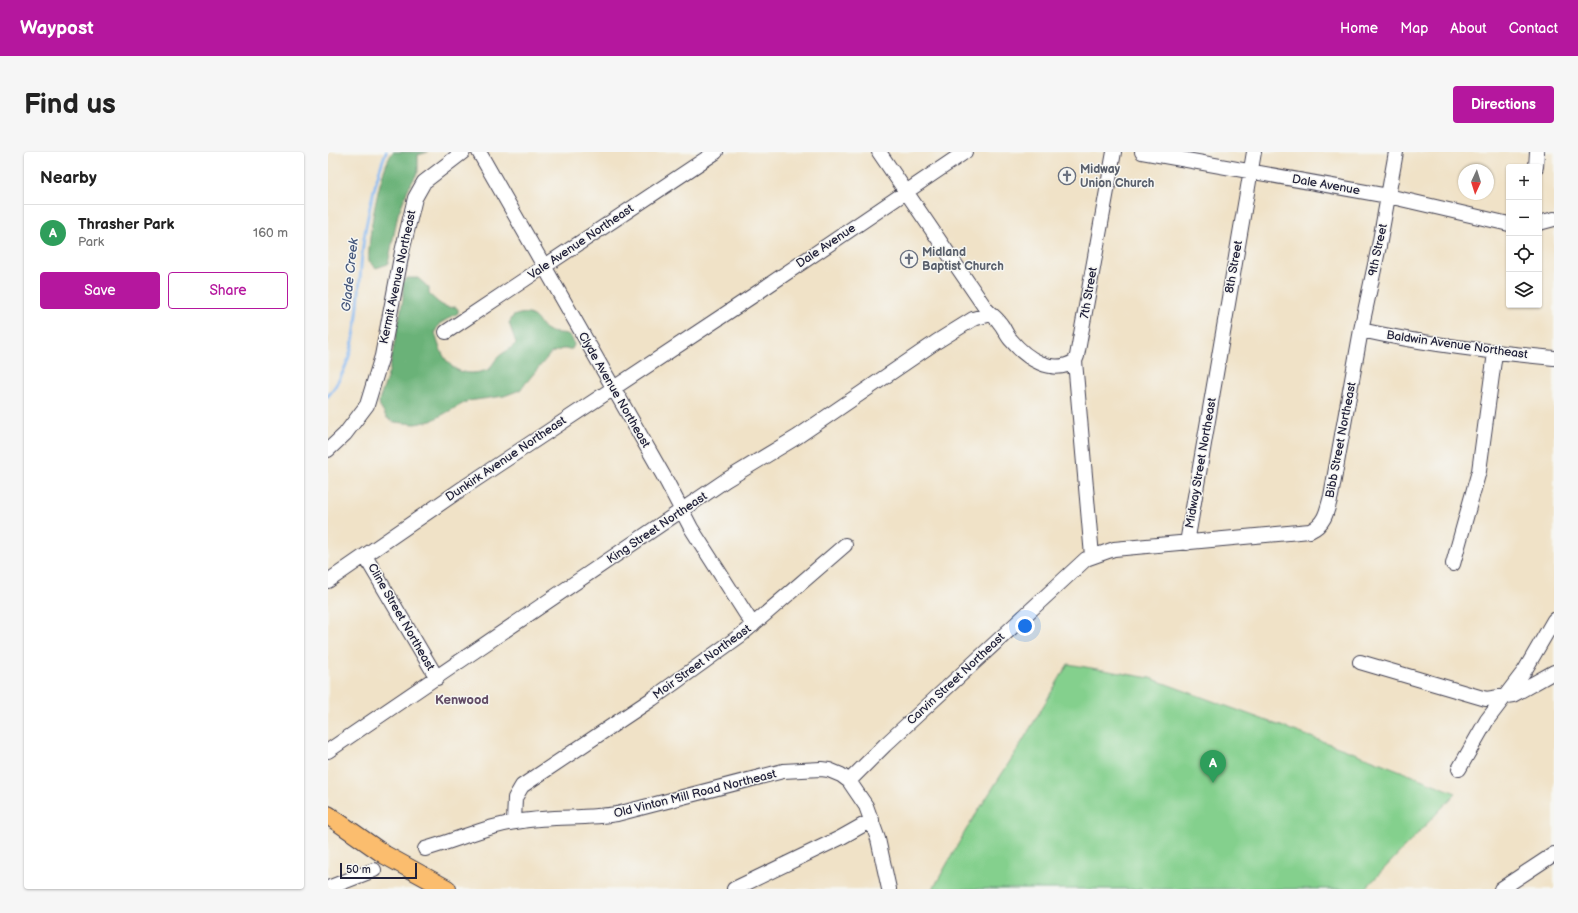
<!DOCTYPE html>
<meta charset="utf-8">
<style>
body{margin:0;font-family:"Balsamiq Sans",sans-serif;background:#f6f6f6;color:#222}
.controls{position:absolute;right:12px;top:12px;display:grid;overflow:hidden;border-radius:4px;box-shadow:0 1px 3px #0004}
.controls button{width:36px;height:36px;display:grid;place-items:center;padding:0;border:0;border-bottom:1px solid #e0e0e0;background:#fff;color:#222;font:20px sans-serif}
.compass{position:absolute;left:1130px;top:12px;width:36px;height:36px;border-radius:50%;background:#fff;box-shadow:0 1px 3px #0004;rotate:184deg}
.scale{position:absolute;left:12px;bottom:10px;width:77px;box-sizing:border-box;padding-left:4px;border:2px solid #22223b;border-top:0;font-size:11px;line-height:14px;white-space:nowrap;color:#22223b;-webkit-text-stroke:3px #f6f6f2;paint-order:stroke}
.you{position:absolute;left:697px;top:474px;width:14px;height:14px;margin:-10px;border:3px solid #fff;border-radius:50%;background:#1a73e8;box-shadow:0 0 0 6px #1a73e833}
.badge{display:grid;place-items:center;width:26px;height:26px;border-radius:50%;background:#b5179e;color:#fff;font-size:13px;font-weight:700}
.pin{position:absolute;translate:-50% -33px;filter:drop-shadow(0 1px 2px #0008)}
.pin::after{content:'';position:absolute;top:21px;width:14px;height:12px;background:inherit;clip-path:polygon(0 0,100% 0,50% 100%)}
.list{margin:0;padding:0;list-style:none}
h2{display:flex;justify-content:space-between;align-items:center;height:52px;margin:0;padding:0 16px;font-size:17px}
h2 small{font-size:13px;font-weight:400;color:#767676}
.list li{display:grid;grid-template-columns:26px 1fr auto;gap:12px;align-items:center;box-sizing:border-box;height:56px;padding:0 16px;border-top:1px solid #e0e0e0}
.list b{display:block;font-size:15px;white-space:nowrap}
.list p{margin:0;font-size:13px;white-space:nowrap;color:#767676}
.list em{font-size:13px;font-style:normal;color:#767676}
.actions{display:flex;gap:8px;padding:12px 16px}
.actions a{flex:1;padding:9px 0;border:1px solid #b5179e;border-radius:4px;text-align:center;font-size:14px;color:#b5179e}
.actions .main{background:#b5179e;color:#fff}
.icon{flex:none;width:22px;height:22px;fill:none;stroke:currentColor;stroke-width:2;stroke-linecap:round;stroke-linejoin:round}
.map{position:relative;flex:none;width:1226px;height:737px;overflow:hidden;border-radius:4px}
header{display:flex;align-items:center;gap:24px;box-sizing:border-box;height:56px;padding:0 20px;background:#b5179e;color:#fff}
header strong{font-size:19px}
nav{display:flex;gap:22px;margin-inline-start:auto;font-size:14px}
.intro{display:flex;align-items:center;justify-content:space-between;box-sizing:border-box;height:96px;padding:0 24px}
h1{margin:0;font-size:28px}
.button{padding:10px 18px;border-radius:4px;background:#b5179e;color:#fff;font-size:14px;font-weight:700}
main{display:flex;gap:24px;padding:0 24px}
aside{flex:1;background:#fff;border-radius:4px;box-shadow:0 1px 3px #0004}
.map>svg:first-child{display:block}
.green{fill:#84d08d;stroke:#537964}
.forest{fill:#6bb278;stroke:#466a5a}
.lines{fill:none;stroke-linecap:round;stroke-linejoin:round}
.stream{stroke:#84b7f1;stroke-width:3}
.minor-casing{stroke:#413f50;stroke-width:16}
.major-casing{stroke:#413f50;stroke-width:20}
.minor{stroke:#fff;stroke-width:14}
.major{stroke:#fbbd6e;stroke-width:18}
.labels{text-anchor:middle;dominant-baseline:central;stroke-width:3;stroke-linejoin:round;paint-order:stroke}
.worship-label{font-size:12px;font-weight:bold;fill:#5b616d;stroke:#f6f6f2;text-anchor:start}
.street-label{font-size:12px;fill:#22223b;stroke:#f6f6f2}
.water-label{font-size:13px;font-style:italic;fill:#44567b;stroke:#f6f6f2}
.neighbourhood-label{font-size:13px;font-weight:bold;fill:#624c65;stroke:#f6f6f2}
</style>
<header>
<strong>Waypost</strong>
<nav><a>Home</a><a>Map</a><a>About</a><a>Contact</a></nav>
</header>
<div class="intro"><h1>Find us</h1><a class="button">Directions</a></div>
<main>
<aside>
<h2>Nearby<small></small></h2>
<ul class="list">
<li><span class="badge" style="background:#2e9e5b">A</span><div><b>Thrasher Park</b><p>Park</p></div><em>160 m</em></li>
</ul>
<div class="actions"><a class="main">Save</a><a>Share</a></div>
</aside>
<div class="map">
<svg width="1226" height="737" viewBox="0 0 1226 737">
<rect width="100%" height="100%" fill="#f6f6f2"/>
<filter id="ink" filterUnits="userSpaceOnUse"><feTurbulence type="fractalNoise" baseFrequency=".025" numOctaves="2"/><feDisplacementMap in="SourceGraphic" scale="8" xChannelSelector="R" yChannelSelector="G"/><feConvolveMatrix kernelMatrix="1 2 1 2 8 2 1 2 1" color-interpolation-filters="sRGB"/></filter>
<filter id="wash" filterUnits="userSpaceOnUse"><feTurbulence type="fractalNoise" baseFrequency=".012" numOctaves="4" result="noise"/><feDisplacementMap in="SourceGraphic" scale="16" xChannelSelector="R" yChannelSelector="G"/><feGaussianBlur stdDeviation="0.9" result="paint"/><feColorMatrix in="noise" values="0 0 0 0 0 0 0 0 0 0 0 0 0 0 0 0 0 1.4 0 .05"/><feComposite in="paint" operator="in"/></filter>
<g filter="url(#wash)">
<rect width="100%" height="100%" fill="#f0e2c7"/>
<path class="green" d="M 740,512 L 822,526 L 1040,606 L 1128,641 L 1037,737 L 605,737 L 638,678 L 691,595 Z"/>
<path class="forest" d="M 65,0 L 100,0 L 90,3 L 90,20 L 80,37 L 70,62 L 60,112 L 48,116 L 41,109 C 39,88 52,15 65,0 Z
M 79,126 L 90,126 L 101,136 L 101,142 C 110,150 115,157 128,155 L 130,157 L 130,161 L 111,172 L 107,180 C 114,210 128,230 162,217 C 171,199 177,203 188,191 L 181,171 L 185,164 C 191,162 197,160 203,163 C 209,165 213,175 219,178 C 231,185 243,175 246,193 L 244,197 L 234,197 L 223,201 L 192,238 L 176,244 L 140,249 L 103,269 L 87,272 L 66,270 L 59,266 L 52,255 L 51,249 L 61,220 L 75,147 L 75,130 Z"/>
<g class="lines">
<path class="stream" d="M 0,244 C 36,201 28,138 36,86 C 41,56 47,28 58,0"/>
</g>
</g>
<g filter="url(#ink)">
<g class="lines">
<defs>
<path id="minor" d="M 151,0 L 339,330 L 363,376 L 425,473
M 551,0 L 658,157 C 662,162 668,165 671,170 C 676,175 678,183 683,188 C 698,206 724,224 747,209
M 814,0 L 1060,44 L 1181,72
M 1208,15 L 1209,0
M 1211,71 L 1226,67
M 1033,178 C 1096,192 1161,200 1226,206
M 118,180 L 388,0
M 0,298 L 17,282 L 39,253 L 54,204 L 74,100 L 87,46 L 96,30 L 135,0
M 859,391 L 926,0
M 37,404 L 109,526
M 764,404 L 747,209 L 749,204 L 786,0
M 1125,412 L 1151,319 L 1167,201
M 0,429 L 132,338 L 426,143 L 637,0
M 1032,510 L 1158,547 L 1185,543 L 1226,520
M 0,599 L 398,328 L 469,285 L 608,190 L 645,167 L 663,162
M 1131,617 L 1159,568 L 1197,518 L 1226,468
M 521,629 L 557,593 L 758,407 L 786,397 L 982,379 C 997,372 999,359 1003,344 L 1033,178 L 1051,94 L 1068,0
M 186,670 L 187,646 L 194,634 L 324,547 L 413,483 L 517,393
M 97,697 C 130,688 160,673 194,669 C 226,664 258,667 289,662 L 455,619 L 493,617 L 501,618 L 513,623 L 521,629 L 538,654 L 550,687 L 561,737
M 0,736 L 46,718
M 406,737 L 512,686 L 544,668
M 1173,737 L 1226,702"/>
<path id="major" d="M 0,663 L 57,703 L 119,737"/>
</defs>
<use href="#minor" class="minor-casing"/>
<use href="#major" class="major-casing"/>
<use href="#minor" class="minor"/>
<use href="#major" class="major"/>
</g>
</g>
<defs>
<symbol id="church-ring" viewBox="-11 -11 22 22"><circle r="9.5" fill="#f6f6f2" stroke="#6b7280" stroke-width="1.5"/><path d="M-1.2-6h2.4v3.5h3.3v2.4h-3.3V6h-2.4V-.1h-3.3v-2.4h3.3Z" fill="#6b7280"/></symbol>
</defs>
<g fill-rule="evenodd">
<use href="#church-ring" x="729" y="14" width="20" height="20"/>
<use href="#church-ring" x="571" y="97" width="20" height="20"/>
</g>
<g class="labels">
<g class="worship-label">
<text x="752" y="17">Midway<tspan x="752" dy="14">Union Church</tspan></text>
<text x="594" y="100">Midland<tspan x="594" dy="14">Baptist Church</tspan></text>
</g>
<g class="street-label">
<text transform="translate(998 33) rotate(10)">Dale Avenue</text>
<text transform="translate(253 90) rotate(-34)">Vale Avenue Northeast</text>
<text transform="translate(498 94) rotate(-34)">Dale Avenue</text>
<text transform="translate(1050 98) rotate(-78)">9th Street</text>
<text transform="translate(906 115) rotate(-80)">8th Street</text>
<text transform="translate(70 125) rotate(-78)">Kermit Avenue Northeast</text>
<text transform="translate(761 141) rotate(-80)">7th Street</text>
<text transform="translate(1129 193) rotate(8)">Baldwin Avenue Northeast</text>
<text transform="translate(286 238) rotate(60)">Clyde Avenue Northeast</text>
<text transform="translate(1013 288) rotate(-79)">Bibb Street Northeast</text>
<text transform="translate(178 307) rotate(-34)">Dunkirk Avenue Northeast</text>
<text transform="translate(873 311) rotate(-80)">Midway Street Northeast</text>
<text transform="translate(329 376) rotate(-34)">King Street Northeast</text>
<text transform="translate(73 465) rotate(60)">Cline Street Northeast</text>
<text transform="translate(374 510) rotate(-36)">Moir Street Northeast</text>
<text transform="translate(628 527) rotate(-43)">Carvin Street Northeast</text>
<text transform="translate(367 642) rotate(-14)">Old Vinton Mill Road Northeast</text>
</g>
<g class="water-label">
<text transform="translate(22 123) rotate(-84)">Glade Creek</text>
</g>
<g class="neighbourhood-label">
<text x="134" y="548">Kenwood</text>
</g>
</g>
</svg>
<div class="controls">
<button>+</button>
<button>−</button>
<button><svg class="icon" aria-label="locate" viewBox="0 0 24 24"><circle cx="12" cy="12" r="6"/><path d="M12 2v4M12 18v4M2 12h4M18 12h4"/></svg></button>
<button><svg class="icon" aria-label="layers" viewBox="0 0 24 24"><path d="M12 4l9 5-9 5-9-5zM3 14l9 5 9-5"/></svg></button>
</div>
<svg class="compass" viewBox="-18 -18 36 36"><path d="M0-13l5 13h-10z" fill="#e53935"/><path d="M0 13l5-13h-10z" fill="#767676"/></svg>
<div class="scale">50 m</div>
<div class="you"></div>
<div class="pin badge" style="left:885px;top:631px;background:#2e9e5b">A</div>
</div>
</main>
